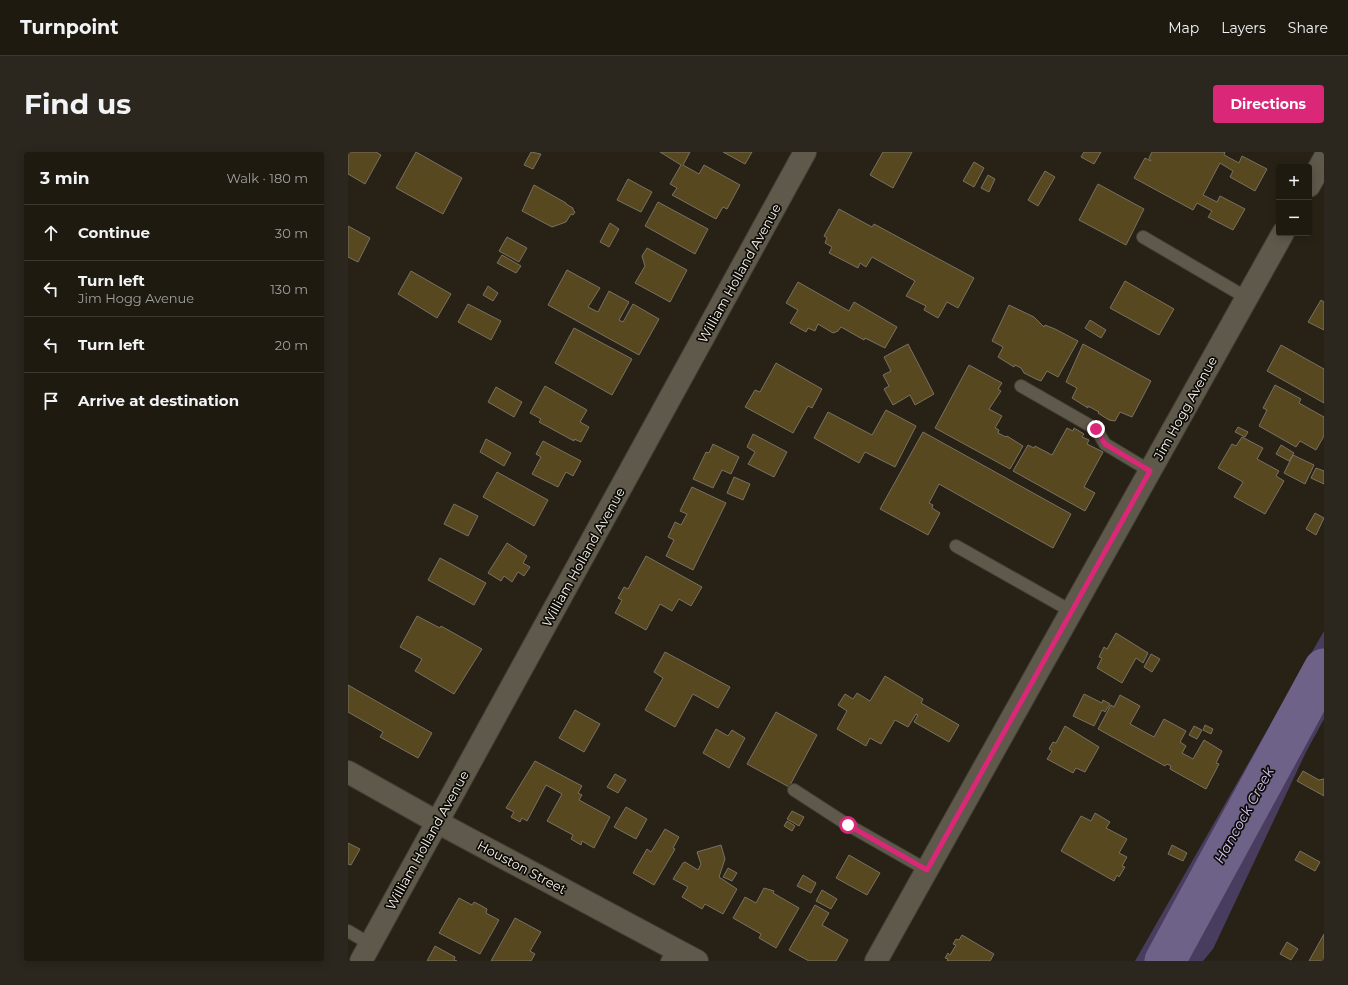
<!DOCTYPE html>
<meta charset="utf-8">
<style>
body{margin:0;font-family:Montserrat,sans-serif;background:#2b271e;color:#f1f3f6}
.controls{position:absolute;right:12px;top:12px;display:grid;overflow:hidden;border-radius:4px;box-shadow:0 2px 10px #0003}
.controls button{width:36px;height:36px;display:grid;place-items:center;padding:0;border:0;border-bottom:1px solid #3c3830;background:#1e1a10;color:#f1f3f6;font:20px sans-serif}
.stop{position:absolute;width:12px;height:12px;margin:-9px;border:3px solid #db2777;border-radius:50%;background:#fff}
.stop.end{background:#db2777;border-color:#fff;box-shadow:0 1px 4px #0008}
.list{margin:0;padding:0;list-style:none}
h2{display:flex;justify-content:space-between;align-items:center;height:52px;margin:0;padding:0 16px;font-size:17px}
h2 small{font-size:13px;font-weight:400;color:#a1a19f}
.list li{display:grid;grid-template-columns:26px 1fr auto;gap:12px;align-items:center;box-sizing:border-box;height:56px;padding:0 16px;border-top:1px solid #3c3830}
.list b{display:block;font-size:15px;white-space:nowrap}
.list p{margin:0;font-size:13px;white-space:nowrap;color:#a1a19f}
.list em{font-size:13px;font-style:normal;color:#a1a19f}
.icon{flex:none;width:22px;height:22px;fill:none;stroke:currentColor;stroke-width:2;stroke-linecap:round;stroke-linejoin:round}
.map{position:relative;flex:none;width:976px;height:809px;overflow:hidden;border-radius:4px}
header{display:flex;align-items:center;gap:24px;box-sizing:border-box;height:56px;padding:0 20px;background:#1e1a10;border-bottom:1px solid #3c3830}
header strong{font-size:19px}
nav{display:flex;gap:22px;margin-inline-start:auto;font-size:14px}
.intro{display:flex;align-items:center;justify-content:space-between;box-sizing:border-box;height:96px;padding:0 24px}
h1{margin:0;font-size:28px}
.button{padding:10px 18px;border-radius:4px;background:#db2777;color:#fff;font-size:14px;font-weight:700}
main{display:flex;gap:24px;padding:0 24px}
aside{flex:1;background:#1e1a10;border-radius:4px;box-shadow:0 2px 10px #0003}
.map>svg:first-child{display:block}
.green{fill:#483d5f}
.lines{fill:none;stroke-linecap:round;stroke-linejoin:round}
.river{stroke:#6f6289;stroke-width:41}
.building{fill:#584820;stroke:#787163}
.service-casing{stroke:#433f36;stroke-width:14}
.minor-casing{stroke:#433f36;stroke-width:24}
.service{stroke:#5f594b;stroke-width:12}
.minor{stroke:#5f594b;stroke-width:22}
.route{stroke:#db2777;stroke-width:5}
.labels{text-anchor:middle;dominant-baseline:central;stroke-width:3.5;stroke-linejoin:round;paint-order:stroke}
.street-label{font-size:13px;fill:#f6f2ea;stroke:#0e0c07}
.water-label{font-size:14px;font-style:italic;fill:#d4c4f8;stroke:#0e0c07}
</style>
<header>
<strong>Turnpoint</strong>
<nav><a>Map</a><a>Layers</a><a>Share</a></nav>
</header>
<div class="intro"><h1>Find us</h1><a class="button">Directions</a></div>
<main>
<aside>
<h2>3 min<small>Walk · 180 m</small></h2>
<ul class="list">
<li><svg class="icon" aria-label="ahead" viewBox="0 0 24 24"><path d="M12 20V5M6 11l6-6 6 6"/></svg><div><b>Continue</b></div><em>30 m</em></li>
<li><svg class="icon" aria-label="left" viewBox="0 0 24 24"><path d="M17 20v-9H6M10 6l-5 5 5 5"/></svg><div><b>Turn left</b><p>Jim Hogg Avenue</p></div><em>130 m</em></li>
<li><svg class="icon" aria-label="left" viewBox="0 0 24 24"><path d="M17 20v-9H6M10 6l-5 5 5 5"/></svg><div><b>Turn left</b></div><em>20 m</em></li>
<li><svg class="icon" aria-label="arrive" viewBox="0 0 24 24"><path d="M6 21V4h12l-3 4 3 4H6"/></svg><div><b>Arrive at destination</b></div></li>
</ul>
</aside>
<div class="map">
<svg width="976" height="809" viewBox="0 0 976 809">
<rect width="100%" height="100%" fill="#282216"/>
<path class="green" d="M 976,479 L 976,567 L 958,600 L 865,797 L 855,809 L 787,809 Z"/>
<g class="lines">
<path class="river" d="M 817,809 L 976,517"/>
</g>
<path class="building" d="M 0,0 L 28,0 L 33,3 L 17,32 L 0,22 Z
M 68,0 L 114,26 L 95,62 L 48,36 Z
M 183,0 L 193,2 L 185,17 L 176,13 Z
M 312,0 L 342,0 L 335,13 L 351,22 L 356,13 L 392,33 L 379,57 L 375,55 L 368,67 L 324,43 L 329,36 L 322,32 L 333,13 Z
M 375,0 L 404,0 L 397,12 Z
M 535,0 L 564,0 L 545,36 L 522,23 Z
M 736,0 L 753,0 L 746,12 L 733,5 Z
M 804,0 L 877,0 L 876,3 L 891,11 L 894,4 L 919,17 L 907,39 L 882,25 L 885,19 L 872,11 L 855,43 L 869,50 L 872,44 L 897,57 L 885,78 L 860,65 L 864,59 L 849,51 L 845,58 L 786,26 L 797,6 L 803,9 L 801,6 Z
M 626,10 L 636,16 L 626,35 L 615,29 Z
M 697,19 L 707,25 L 690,54 L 680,48 Z
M 640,23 L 647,27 L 641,40 L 633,36 Z
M 280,27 L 304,40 L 293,60 L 269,48 Z
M 750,32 L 796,57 L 778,93 L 731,68 Z
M 186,33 L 218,51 L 218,52 L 225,56 L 225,58 L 227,60 L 225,63 L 223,62 L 218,70 L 204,75 L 174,59 Z
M 310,50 L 360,77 L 347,102 L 297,74 Z
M 491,57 L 524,75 L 526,72 L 626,126 L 610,156 L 599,150 L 590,166 L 576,158 L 578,154 L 558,144 L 567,129 L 524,105 L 518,115 L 512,111 L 510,116 L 481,101 L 484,95 L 477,91 L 479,86 L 476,84 Z
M 262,71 L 271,77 L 261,95 L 252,90 Z
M 0,74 L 22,86 L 10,110 L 0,105 Z
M 159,85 L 179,96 L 171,110 L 151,99 Z
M 299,96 L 339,118 L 322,150 L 287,131 L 297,114 L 294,104 Z
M 154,103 L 173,114 L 168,121 L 149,111 Z
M 219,118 L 252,136 L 240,155 L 250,160 L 261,139 L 281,150 L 271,168 L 275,170 L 285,152 L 311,167 L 291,203 L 200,153 Z
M 63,119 L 103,142 L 89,166 L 50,142 Z
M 777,129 L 826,157 L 811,183 L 762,156 Z
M 450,130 L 501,159 L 506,150 L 549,175 L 537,196 L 517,186 L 516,188 L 493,175 L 490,179 L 485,181 L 470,172 L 467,179 L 460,176 L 458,180 L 442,171 L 450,158 L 438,151 Z
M 140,134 L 150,141 L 145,149 L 135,143 Z
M 973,148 L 976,150 L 976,178 L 960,170 Z
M 120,152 L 153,169 L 143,188 L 110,170 Z
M 661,153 L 686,165 L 696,175 L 697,173 L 707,177 L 730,189 L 710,225 L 699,219 L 693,229 L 688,227 L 676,221 L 673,216 L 667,213 L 666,215 L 650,205 L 655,195 L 644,189 Z
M 742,168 L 758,178 L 753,186 L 737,176 Z
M 226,176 L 284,207 L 264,243 L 207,211 Z
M 560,192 L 586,242 L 567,253 L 562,243 L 545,253 L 536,237 L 541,234 L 535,223 L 543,219 L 536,205 Z
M 735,192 L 803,229 L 784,265 L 772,260 L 767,269 L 761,268 L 750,261 L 751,260 L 740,254 L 740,256 L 724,246 L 729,236 L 718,230 Z
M 933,193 L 976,217 L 976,251 L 919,219 Z
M 428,211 L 474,237 L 464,256 L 460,254 L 445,281 L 397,255 L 407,238 L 412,240 Z
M 621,213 L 654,231 L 650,237 L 653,239 L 641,257 L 654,264 L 647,276 L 651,278 L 650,281 L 658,285 L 659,284 L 675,294 L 662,317 L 587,276 Z
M 927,233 L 953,247 L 951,251 L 976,265 L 976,284 L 968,298 L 952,289 L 948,295 L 911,274 L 919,258 L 915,256 Z
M 197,234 L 239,258 L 232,270 L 241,275 L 233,290 L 226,287 L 226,289 L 191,270 L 193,267 L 182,261 Z
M 148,235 L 174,250 L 166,265 L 140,250 Z
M 538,258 L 568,274 L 547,315 L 517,300 L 511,311 L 466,286 L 480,260 L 524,283 Z
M 890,275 L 900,280 L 897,285 L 887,280 Z
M 719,276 L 725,279 L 726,276 L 736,282 L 734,285 L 741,288 L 739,292 L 755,300 L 736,335 L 747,341 L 737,359 L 665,319 L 680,293 L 686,296 L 687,294 L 704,303 Z
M 575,280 L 723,362 L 705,396 L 591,332 L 581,351 L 585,353 L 584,356 L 592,361 L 580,383 L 532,357 Z
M 405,282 L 439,300 L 426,325 L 400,312 L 407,300 L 399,295 Z
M 894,285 L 915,296 L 909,307 L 931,319 L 928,324 L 936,329 L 917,362 L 886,345 L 895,330 L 870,316 L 884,292 L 888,294 Z
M 138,287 L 163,301 L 156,314 L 132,300 Z
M 195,289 L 233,309 L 225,324 L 218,320 L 210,335 L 184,322 L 193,305 L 188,302 Z
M 365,292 L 391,305 L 383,322 L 374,318 L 365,336 L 345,327 L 358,300 L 361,301 Z
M 933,293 L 946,301 L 941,309 L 928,302 Z
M 945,303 L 966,313 L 957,332 L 936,321 Z
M 968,316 L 976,319 L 976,332 L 963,326 Z
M 149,320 L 200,348 L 186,374 L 135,345 Z
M 386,325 L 402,332 L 395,348 L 379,341 Z
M 344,335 L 378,351 L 345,418 L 318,404 L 326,388 L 320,385 L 327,370 L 333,373 L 339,362 L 332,359 Z
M 106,352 L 130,364 L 120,384 L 96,372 Z
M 967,361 L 976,366 L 968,383 L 958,377 Z
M 159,391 L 179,404 L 175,411 L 182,415 L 176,424 L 170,420 L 164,430 L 156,424 L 153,429 L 140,421 Z
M 298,404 L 354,435 L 343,454 L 331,447 L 324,459 L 312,452 L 298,478 L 267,461 L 274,448 L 270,446 L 276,435 L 280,437 Z
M 92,406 L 138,431 L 126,453 L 80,428 Z
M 69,464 L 92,476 L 93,474 L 134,497 L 106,542 L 67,519 L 74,507 L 52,495 Z
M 768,481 L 800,501 L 795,511 L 788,506 L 774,531 L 749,516 L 754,506 L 751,505 L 756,495 L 759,497 Z
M 317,500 L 382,535 L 370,556 L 345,542 L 327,575 L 297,558 L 315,526 L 306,520 Z
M 803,502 L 812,507 L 804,520 L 796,515 Z
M 537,524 L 575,547 L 573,551 L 611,573 L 601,590 L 566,570 L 570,563 L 568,562 L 560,575 L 547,568 L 533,592 L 522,586 L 518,594 L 489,577 L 499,559 L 490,553 L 497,542 L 505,547 L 509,541 L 522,549 Z
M 0,533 L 84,581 L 70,606 L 32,585 L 35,580 L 0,560 Z
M 736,542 L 754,551 L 755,548 L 762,552 L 757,560 L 754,558 L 746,574 L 725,564 Z
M 772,543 L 792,554 L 782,572 L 806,585 L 816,567 L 838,579 L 832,590 L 838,594 L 834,601 L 845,607 L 856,588 L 874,599 L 868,611 L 871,612 L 858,637 L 822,617 L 823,614 L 819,612 L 817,614 L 750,577 L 763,553 L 766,555 Z
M 227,558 L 252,572 L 236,600 L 211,586 Z
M 428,560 L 469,583 L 441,635 L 399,612 Z
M 857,573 L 865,577 L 863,582 L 855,578 Z
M 717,574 L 751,595 L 737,620 L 728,616 L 725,621 L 699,607 L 704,599 L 701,597 L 705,590 L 708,591 Z
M 846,574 L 854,578 L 849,587 L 841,583 Z
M 368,577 L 380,584 L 384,578 L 397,586 L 381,616 L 355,601 Z
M 187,609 L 234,634 L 230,641 L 234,643 L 231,648 L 262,665 L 246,696 L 234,689 L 233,693 L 223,687 L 225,683 L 199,669 L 214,642 L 198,633 L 179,669 L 174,666 L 172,670 L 163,665 L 166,660 L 158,656 Z
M 955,619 L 971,628 L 976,627 L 976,644 L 949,629 Z
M 267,622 L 278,628 L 270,641 L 259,635 Z
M 278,655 L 299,667 L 288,687 L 266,675 Z
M 444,659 L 456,665 L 451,674 L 439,667 Z
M 747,661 L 762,670 L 758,676 L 779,687 L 771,701 L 779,705 L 774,714 L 777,715 L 771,725 L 769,723 L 766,729 L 713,699 L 733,664 L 743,669 Z
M 439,669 L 447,674 L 444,679 L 436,674 Z
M 317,677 L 331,685 L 325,696 L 327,697 L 306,733 L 285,721 L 299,697 L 303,700 Z
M 0,691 L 12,697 L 3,713 L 0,712 Z
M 373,693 L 377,707 L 371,725 L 389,737 L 375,762 L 357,752 L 354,757 L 334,745 L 340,735 L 325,727 L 335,711 L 337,710 L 350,718 L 353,712 L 349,700 Z
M 824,693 L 839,701 L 835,709 L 820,702 Z
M 952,699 L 972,710 L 967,719 L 947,708 Z
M 501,703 L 532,721 L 519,743 L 488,726 Z
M 380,716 L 389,721 L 384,729 L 375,725 Z
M 455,723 L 468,731 L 463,741 L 449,734 Z
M 416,736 L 426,739 L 425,741 L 451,756 L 428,796 L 411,786 L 413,782 L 385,766 L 397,745 L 408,751 Z
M 474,738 L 489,747 L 483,757 L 468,749 Z
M 111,746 L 124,753 L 126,750 L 132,753 L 139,757 L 138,761 L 151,768 L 132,802 L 91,781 Z
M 467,753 L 481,761 L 474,773 L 500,788 L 488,809 L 461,809 L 441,798 Z
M 167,766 L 193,780 L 182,799 L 187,802 L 183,809 L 143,809 Z
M 976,782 L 976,809 L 961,809 Z
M 614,783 L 646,802 L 642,809 L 599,809 L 600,807 L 597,806 L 600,801 L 602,803 L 608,793 L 605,792 L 608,787 L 611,788 Z
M 939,790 L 950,797 L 943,808 L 932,802 Z
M 87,794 L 107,805 L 106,808 L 109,809 L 79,809 Z"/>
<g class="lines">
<defs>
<path id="service" d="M 795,85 L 899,146
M 673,234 L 748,277 L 757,292 L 802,319
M 608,394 L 723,459
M 446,638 L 500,673 L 579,718
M 0,779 L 22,792
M 319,809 L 326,797"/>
<path id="minor" d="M 961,34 L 976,7
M 0,620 L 89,670 L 349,809
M 13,809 L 457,0
M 528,809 L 935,81"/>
</defs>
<use href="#service" class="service-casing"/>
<use href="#minor" class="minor-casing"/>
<use href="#service" class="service"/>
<use href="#minor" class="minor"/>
</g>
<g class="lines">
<path class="route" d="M 500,673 L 579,718 L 802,319 L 757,292 L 748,277"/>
</g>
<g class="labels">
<g class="street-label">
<text transform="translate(391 121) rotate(-61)">William Holland Avenue</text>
<text transform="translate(837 256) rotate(-61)">Jim Hogg Avenue</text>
<text transform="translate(235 405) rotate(-61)">William Holland Avenue</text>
<text transform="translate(79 688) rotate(-61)">William Holland Avenue</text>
<text transform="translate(174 715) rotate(28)">Houston Street</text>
</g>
<g class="water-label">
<text transform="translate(896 663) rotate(-61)">Hancock Creek</text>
</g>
</g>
</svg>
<div class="controls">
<button>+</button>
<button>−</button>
</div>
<div class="stop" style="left:500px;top:673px"></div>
<div class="stop end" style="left:748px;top:277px"></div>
</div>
</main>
